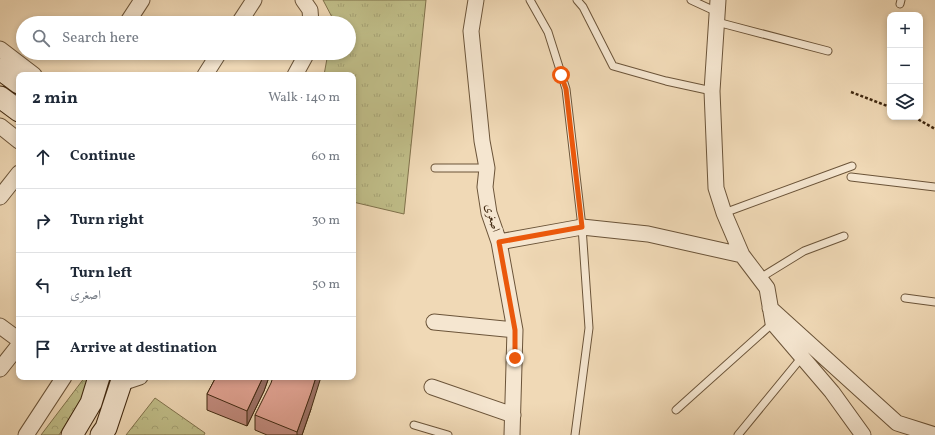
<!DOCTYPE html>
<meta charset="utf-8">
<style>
body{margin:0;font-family:Vollkorn,Amiri,serif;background:#f6f6f7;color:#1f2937}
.controls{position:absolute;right:12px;top:12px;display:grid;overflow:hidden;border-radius:8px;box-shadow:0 2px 6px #0003}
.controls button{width:36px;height:36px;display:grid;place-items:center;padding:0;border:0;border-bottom:1px solid #e0e1e3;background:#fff;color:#1f2937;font:20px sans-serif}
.stop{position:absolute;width:12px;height:12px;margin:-9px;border:3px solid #ea580c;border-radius:50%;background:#fff}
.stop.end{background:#ea580c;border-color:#fff;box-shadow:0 1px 4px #0008}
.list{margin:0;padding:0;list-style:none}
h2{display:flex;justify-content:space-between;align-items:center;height:52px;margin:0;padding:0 16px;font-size:17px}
h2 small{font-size:13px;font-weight:400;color:#747a83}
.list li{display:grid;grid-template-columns:26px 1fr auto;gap:12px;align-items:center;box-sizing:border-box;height:64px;padding:0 16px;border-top:1px solid #e0e1e3}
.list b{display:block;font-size:15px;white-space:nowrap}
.list p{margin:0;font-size:13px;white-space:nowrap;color:#747a83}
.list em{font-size:13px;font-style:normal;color:#747a83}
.icon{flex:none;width:22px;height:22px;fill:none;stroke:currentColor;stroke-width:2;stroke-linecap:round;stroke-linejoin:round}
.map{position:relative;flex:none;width:935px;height:435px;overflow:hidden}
.search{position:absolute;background:#fff;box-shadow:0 2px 6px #0003;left:16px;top:16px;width:340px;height:44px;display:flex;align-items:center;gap:10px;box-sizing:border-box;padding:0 14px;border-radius:22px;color:#747a83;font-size:15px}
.panel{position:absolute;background:#fff;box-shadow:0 2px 6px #0003;left:16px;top:72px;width:340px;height:308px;border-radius:8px}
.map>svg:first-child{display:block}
.grass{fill:url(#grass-tufts);stroke:#80724c}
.forest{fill:url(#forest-crowns);stroke:#80724c}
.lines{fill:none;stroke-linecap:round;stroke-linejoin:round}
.lane-casing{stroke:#6b5439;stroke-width:9}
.street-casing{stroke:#6b5439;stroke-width:17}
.secondary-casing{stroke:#3f270f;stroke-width:23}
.path{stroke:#3f270f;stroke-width:2.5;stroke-dasharray:3 2;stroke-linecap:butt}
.lane{stroke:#f5e6d0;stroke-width:7}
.street{stroke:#f5e6d0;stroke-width:15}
.secondary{stroke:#f5e6d0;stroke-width:21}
.wall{fill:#c18a7d;stroke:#3f270f}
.shaded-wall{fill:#9d7166;stroke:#3f270f}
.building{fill:#e0a191;stroke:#3f270f}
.route{stroke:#ea580c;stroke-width:5}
.labels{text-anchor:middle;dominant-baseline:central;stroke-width:4;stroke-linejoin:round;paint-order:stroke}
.street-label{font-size:12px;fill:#3f270f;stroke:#f5e6d0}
</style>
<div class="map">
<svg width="935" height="435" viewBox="0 0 935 435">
<defs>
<pattern id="grass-tufts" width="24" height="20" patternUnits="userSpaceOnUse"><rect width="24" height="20" fill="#c0be89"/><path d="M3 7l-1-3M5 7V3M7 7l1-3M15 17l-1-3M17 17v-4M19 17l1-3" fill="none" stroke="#a6a375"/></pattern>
<pattern id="forest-crowns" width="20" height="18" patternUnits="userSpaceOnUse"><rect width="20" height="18" fill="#c0be89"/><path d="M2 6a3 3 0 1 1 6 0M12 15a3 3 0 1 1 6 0" fill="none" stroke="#a6a375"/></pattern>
</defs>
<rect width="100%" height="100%" fill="#f0d9b6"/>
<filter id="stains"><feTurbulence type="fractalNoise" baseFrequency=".005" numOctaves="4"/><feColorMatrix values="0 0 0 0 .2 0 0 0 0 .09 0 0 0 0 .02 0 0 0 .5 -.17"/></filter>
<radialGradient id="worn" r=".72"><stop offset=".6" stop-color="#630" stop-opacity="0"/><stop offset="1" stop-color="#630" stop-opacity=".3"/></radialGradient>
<path class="grass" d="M 323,0 L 426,0 L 404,214 L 353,202 L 353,75 L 324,75 L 328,53 L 349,53 L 349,23 L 333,23 L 333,19 Z"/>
<path class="forest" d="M 85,377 L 92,381 L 59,435 L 41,435 Z
M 155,398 L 205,433 L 204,435 L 126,435 Z"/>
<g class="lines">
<defs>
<path id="lane" d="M 530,0 L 548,32 L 566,89 L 582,227 L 589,328 L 575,435
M 577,0 L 583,7 L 613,66 L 666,81 L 712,91
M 691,0 L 717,12
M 900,4 L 901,0
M 717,22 L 828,51
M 435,168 L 487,168
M 851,177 L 935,187
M 724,213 L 852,166
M 760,278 L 804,251 L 844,236
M 905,298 L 935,302
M 676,410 L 773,323
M 414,425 L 448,435
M 738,435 L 802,357"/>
<path id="street" d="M 303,0 L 310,10 L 311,23
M 476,0 L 471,31 L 482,141 L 487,168 L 485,187 L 489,213 L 499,242 L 515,330 L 512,435
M 718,0 L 712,91 L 716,188 L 724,213 L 742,255 L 767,288 L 773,323 L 832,392 L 863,435
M 127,23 L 142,0
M 239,23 L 254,0
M 0,49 L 34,75
M 205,75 L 219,53
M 295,75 L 307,53
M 0,126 L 19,141
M 0,197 L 19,173
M 499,242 L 582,227 L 648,234 L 742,255
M 770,308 L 897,423 L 935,435
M 434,322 L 515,330
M 0,326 L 19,340
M 0,369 L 19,345
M 122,383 L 140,377
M 432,387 L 513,415
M 26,435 L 64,377"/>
<path id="secondary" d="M 0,69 L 19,83
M 0,97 L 19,111
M 72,435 L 91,403 L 99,377
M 101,435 L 106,428 L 123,377"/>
</defs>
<use href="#lane" class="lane-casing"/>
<use href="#street" class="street-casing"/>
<use href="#secondary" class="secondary-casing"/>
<path class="path" d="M 851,92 L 890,107
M 914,117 L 935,129"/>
<use href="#lane" class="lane"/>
<use href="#street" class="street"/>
<use href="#secondary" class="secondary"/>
</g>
<path class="wall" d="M 216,377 L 269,377 L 264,391 L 247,426 L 207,410 L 207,394 Z
M 311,409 L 302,435 L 267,435 L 255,430 L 255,415 Z"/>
<path class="shaded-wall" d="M 263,377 L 269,377 L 264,391 L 247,426 L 247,411 Z
M 316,377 L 321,377 L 311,409 L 302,435 L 297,435 L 297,432 Z"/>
<path class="building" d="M 216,377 L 263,377 L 247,411 L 207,394 Z
M 273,377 L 316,377 L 311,393 L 297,432 L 255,415 L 271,383 Z"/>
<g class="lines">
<path class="route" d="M 515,358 L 515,330 L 499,242 L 582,227 L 566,89 L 561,75"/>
</g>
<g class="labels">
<g class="street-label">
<text transform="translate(492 218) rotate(74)">اصغری</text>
</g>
</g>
<rect width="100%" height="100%" filter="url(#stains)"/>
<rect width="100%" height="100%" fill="url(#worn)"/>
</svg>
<div class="controls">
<button>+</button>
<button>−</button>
<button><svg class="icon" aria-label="layers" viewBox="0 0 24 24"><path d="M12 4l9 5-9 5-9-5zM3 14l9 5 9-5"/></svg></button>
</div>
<div class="stop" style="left:561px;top:75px"></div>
<div class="stop end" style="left:515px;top:358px"></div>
<div class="search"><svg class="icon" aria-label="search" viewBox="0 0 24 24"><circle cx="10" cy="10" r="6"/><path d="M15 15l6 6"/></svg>Search here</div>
<section class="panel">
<h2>2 min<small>Walk · 140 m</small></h2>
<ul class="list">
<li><svg class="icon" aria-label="ahead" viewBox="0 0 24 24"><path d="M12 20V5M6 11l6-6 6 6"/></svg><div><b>Continue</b></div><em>60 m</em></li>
<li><svg class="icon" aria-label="right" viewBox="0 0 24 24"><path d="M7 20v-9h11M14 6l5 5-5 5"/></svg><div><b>Turn right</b></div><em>30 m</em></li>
<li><svg class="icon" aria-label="left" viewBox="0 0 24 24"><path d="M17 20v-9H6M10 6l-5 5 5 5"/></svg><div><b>Turn left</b><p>اصغری</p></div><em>50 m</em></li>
<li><svg class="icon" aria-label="arrive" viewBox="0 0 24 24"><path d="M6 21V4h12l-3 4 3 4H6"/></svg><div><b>Arrive at destination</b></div></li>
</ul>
</section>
</div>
